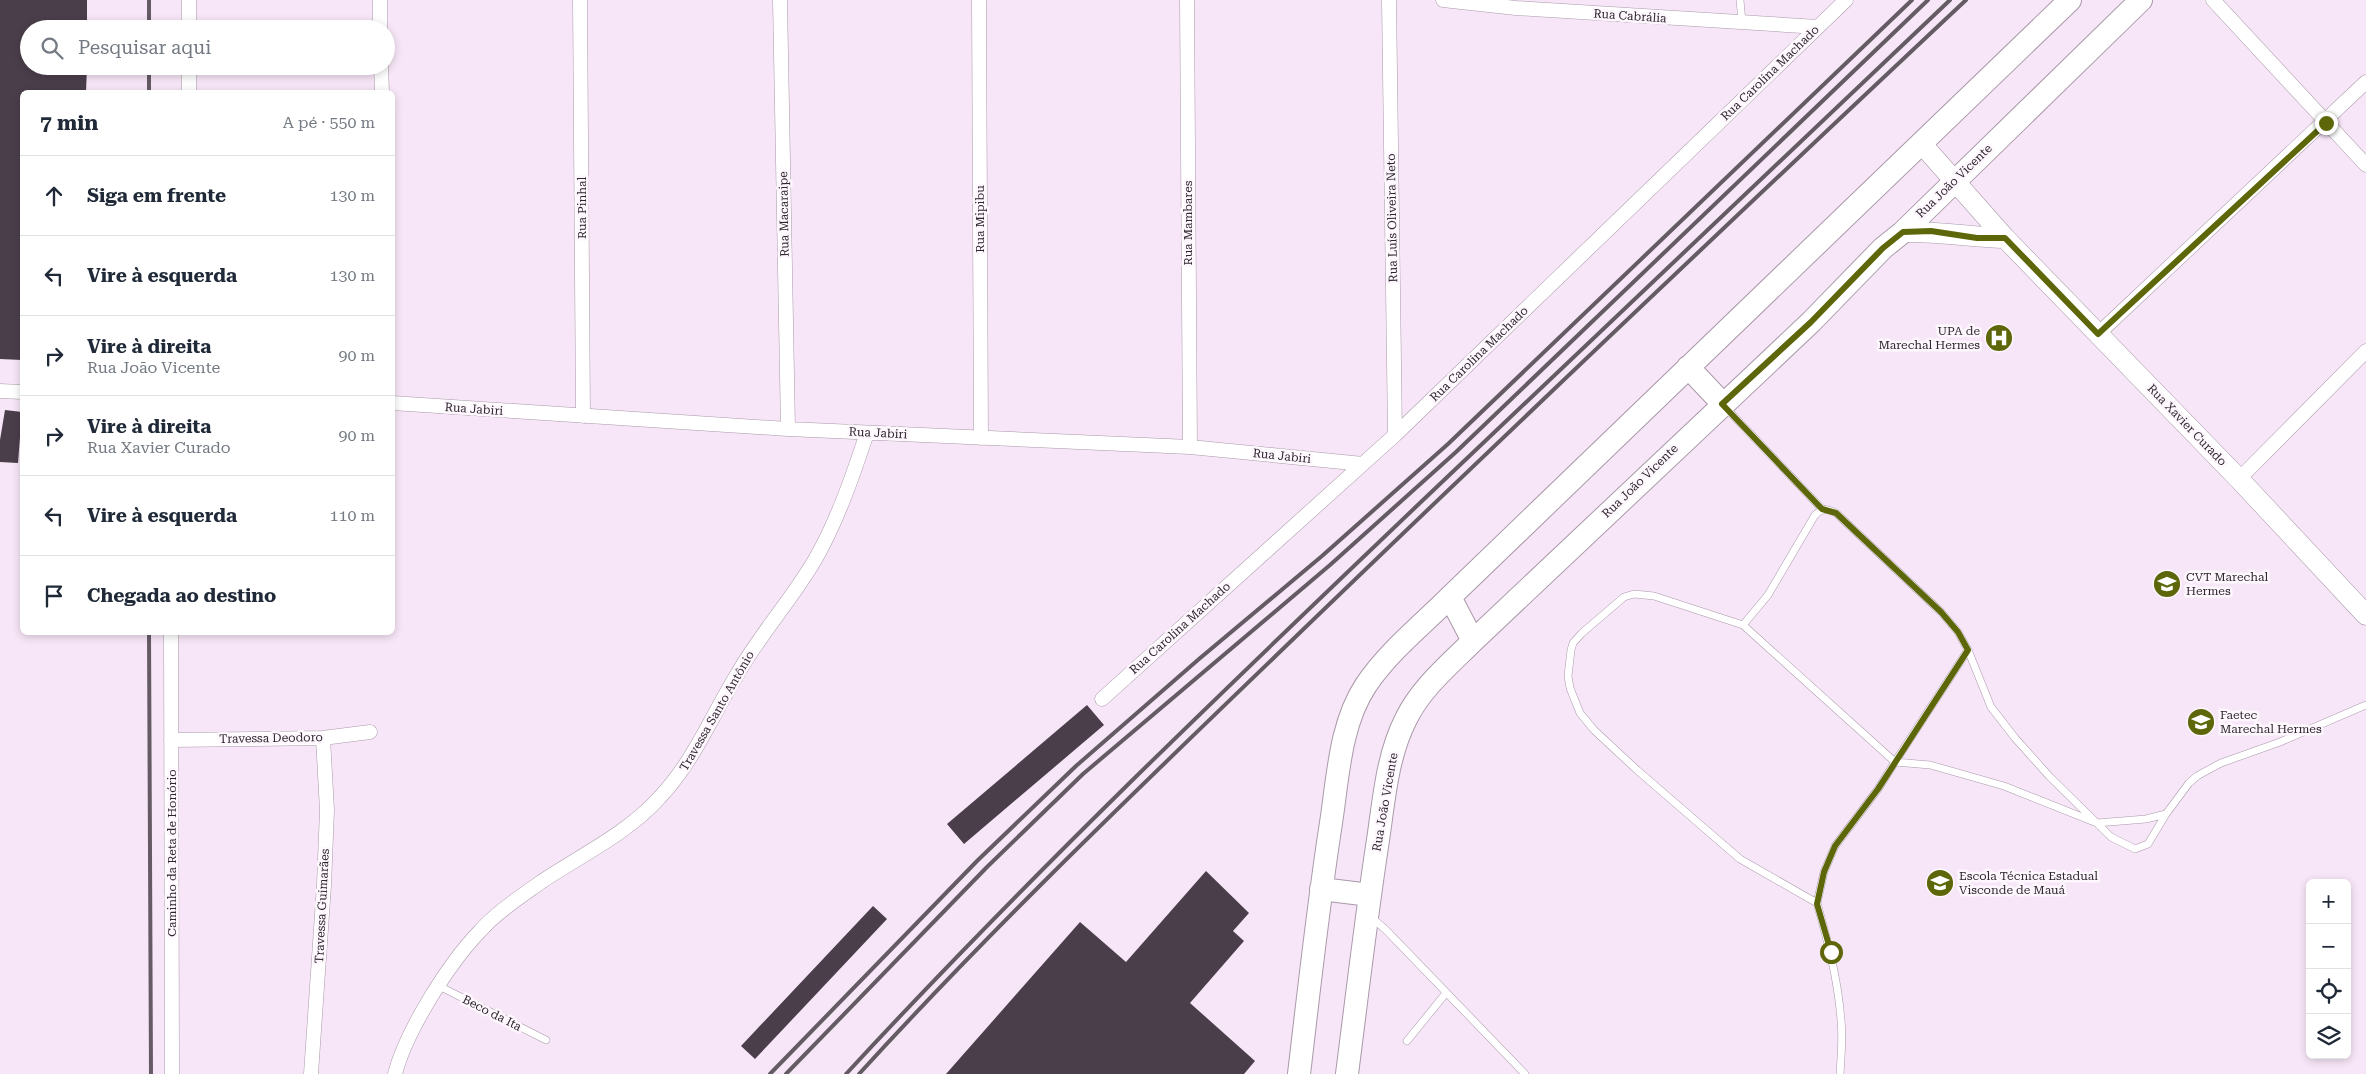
<!DOCTYPE html>
<html lang="pt">
<meta charset="utf-8">
<style>
body{margin:0;font-family:"Roboto Serif",serif;background:#f6f6f7;color:#1f2937}
.controls{position:absolute;right:15px;bottom:15px;display:grid;overflow:hidden;border-radius:8px;box-shadow:0 2px 8px #0003}
.controls button{width:45px;height:45px;display:grid;place-items:center;padding:0;border:0;border-bottom:1px solid #e0e1e3;background:#fff;color:#1f2937;font:25px sans-serif}
.stop{position:absolute;width:15px;height:15px;margin:-11px;border:4px solid #5d6709;border-radius:50%;background:#fff}
.stop.end{background:#5d6709;border-color:#fff;box-shadow:0 1px 5px #0008}
.list{margin:0;padding:0;list-style:none}
h2{display:flex;justify-content:space-between;align-items:center;height:65px;margin:0;padding:0 20px;font-size:21px}
h2 small{font-size:16px;font-weight:400;color:#747a83}
.list li{display:grid;grid-template-columns:32px 1fr auto;gap:15px;align-items:center;box-sizing:border-box;height:80px;padding:0 20px;border-top:1px solid #e0e1e3}
.list b{display:block;font-size:19px;white-space:nowrap}
.list p{margin:0;font-size:16px;white-space:nowrap;color:#747a83}
.list em{font-size:16px;font-style:normal;color:#747a83}
.icon{flex:none;width:28px;height:28px;fill:none;stroke:currentColor;stroke-width:2;stroke-linecap:round;stroke-linejoin:round}
.map{position:relative;flex:none;width:2366px;height:1074px;overflow:hidden}
.search{position:absolute;background:#fff;box-shadow:0 2px 8px #0003;left:20px;top:20px;width:375px;height:55px;display:flex;align-items:center;gap:12px;box-sizing:border-box;padding:0 18px;border-radius:28px;color:#747a83;font-size:19px}
.panel{position:absolute;background:#fff;box-shadow:0 2px 8px #0003;left:20px;top:90px;width:375px;height:545px;border-radius:8px}
.map>svg:first-child{display:block}
.building{fill:#4b3e4b}
.lines{fill:none;stroke-linecap:round;stroke-linejoin:round}
.service-casing{stroke:#a999a9;stroke-width:8}
.minor-casing{stroke:#a999a9;stroke-width:15}
.secondary-casing{stroke:#a999a9;stroke-width:21}
.primary-casing{stroke:#a999a9;stroke-width:24}
.service{stroke:#fff;stroke-width:7}
.minor{stroke:#fff;stroke-width:14}
.secondary{stroke:#fff;stroke-width:20}
.primary{stroke:#fff;stroke-width:22}
.rail{stroke:#645b64;stroke-width:4}
.route{stroke:#5d6709;stroke-width:6}
.labels{text-anchor:middle;dominant-baseline:central;stroke-width:5;stroke-linejoin:round;paint-order:stroke}
.street-label{font-size:12px;fill:#2d272d;stroke:#fef7fe}
.poi-label{font-size:12px;fill:#2d272d;stroke:#fef7fe;text-anchor:start}
</style>
<div class="map">
<svg width="2366" height="1074" viewBox="0 0 2366 1074">
<rect width="100%" height="100%" fill="#f7e6f7"/>
<path class="building" d="M 0,0 L 87,0 L 87,29 L 29,29 L 29,66 L 87,66 L 86,92 L 22,92 L 22,360 L 0,359 Z
M 5,410 L 22,412 L 18,463 L 0,462 L 0,440 Z
M 1087,705 L 1104,725 L 964,844 L 947,824 Z
M 1206,871 L 1249,913 L 1233,931 L 1244,941 L 1190,1003 L 1255,1061 L 1244,1074 L 946,1074 L 1080,922 L 1126,962 Z
M 873,906 L 887,919 L 755,1059 L 741,1046 Z"/>
<g class="lines">
<defs>
<path id="service" d="M 1740,0 L 1742,22
M 1726,408 L 1822,509
M 1743,625 L 1768,595 L 1815,515 C 1823,508 1826,508 1836,513 L 1941,612 L 1958,632 L 1968,650 L 1991,707 L 2015,738 L 2049,776 L 2111,837 L 2135,849 L 2148,844 L 2166,814
M 1817,903 L 1824,872 L 1835,846 L 1878,789 L 1895,762 L 1930,765 L 2004,786 L 2097,823 L 2146,819 L 2166,814 L 2189,783 L 2197,776 L 2221,763 L 2280,742 L 2366,705
M 1371,917 L 1386,930 L 1525,1074
M 439,986 L 546,1040
M 1407,1041 L 1446,993
M 1840,1074 C 1841,1056 1843,1038 1841,1020 C 1838,980 1828,942 1817,903 L 1740,859 L 1637,770 L 1594,730 L 1580,713 L 1570,688 L 1568,676 L 1571,650 L 1573,643 L 1582,633 L 1624,597 L 1634,594 L 1654,596 L 1743,625 L 1895,762 L 1968,650"/>
<path id="minor" d="M 380,0 L 380,29
M 580,0 L 583,416
M 780,0 L 788,429
M 979,0 L 981,438
M 1187,0 L 1190,447
M 1389,0 L 1395,435
M 1443,0 L 1516,8 L 1818,27
M 2213,0 L 2366,165
M 189,29 L 189,0
M 189,66 L 189,92
M 381,66 L 382,92
M 2098,334 L 2366,82
M 0,391 L 22,392
M 392,403 L 788,429 L 1190,447 L 1363,464
M 2239,479 L 2366,351
M 171,632 L 172,1074
M 1102,699 L 1395,435 L 1846,0
M 171,740 L 323,738 L 370,732
M 311,1074 L 324,885 L 327,810 L 323,738
M 395,1074 C 406,1031 449,963 480,931 C 497,912 520,897 541,882 C 581,855 627,834 660,797 C 694,761 712,715 738,673 C 761,633 793,598 816,558 C 838,519 853,475 867,433"/>
<path id="secondary" d="M 1921,143 L 2005,238 L 2239,479 L 2366,615
M 1903,232 C 1937,231 1970,237 2005,238"/>
<path id="primary" d="M 1688,367 L 1722,403
M 1450,597 L 1473,641
M 1321,889 L 1370,895
M 1299,1074 C 1309,990 1318,906 1331,823 C 1338,777 1340,724 1366,685 C 1388,652 1422,625 1450,597 L 2070,0
M 1347,1074 C 1357,996 1366,918 1378,840 C 1384,800 1387,756 1406,719 C 1421,688 1449,665 1473,641 L 1811,322 L 1883,248 L 1903,232 L 2141,0"/>
</defs>
<use href="#service" class="service-casing"/>
<use href="#minor" class="minor-casing"/>
<use href="#secondary" class="secondary-casing"/>
<use href="#primary" class="primary-casing"/>
<use href="#service" class="service"/>
<use href="#minor" class="minor"/>
<use href="#secondary" class="secondary"/>
<use href="#primary" class="primary"/>
<path class="rail" d="M 149,0 L 149,29
M 149,92 L 149,66
M 149,632 L 151,1074
M 770,1074 L 978,860 L 1076,766 L 1199,659 L 1322,556 L 1448,444 L 1912,0
M 786,1074 L 987,867 L 1083,774 L 1330,565 L 1456,452 L 1928,0
M 846,1074 C 1030,875 1226,688 1422,501 C 1598,334 1774,167 1950,0
M 859,1074 C 995,925 1141,786 1286,646 C 1511,429 1738,214 1966,0"/>
</g>
<g class="lines">
<path class="route" d="M 1831,952 L 1817,904 L 1824,872 L 1835,846 L 1878,789 L 1968,650 L 1958,632 L 1941,612 L 1836,513 L 1822,509 L 1722,404 L 1811,322 L 1883,248 L 1903,232 L 1931,231 L 1977,238 L 2005,238 L 2098,334 L 2326,123"/>
</g>
<defs>
<symbol id="hospital-disc" viewBox="-11 -11 22 22"><circle r="9.5" fill="#5d6709" stroke="#fef7fe"/><path d="M-5-5h3v3.5h4V-5h3V5h-3V1.5h-4V5h-3Z" fill="#fff"/></symbol>
<symbol id="school-disc" viewBox="-11 -11 22 22"><circle r="9.5" fill="#5d6709" stroke="#fef7fe"/><path d="M0-5L7-2L0 1L-7-2ZM-4 1L0 2.5L4 1V4Q0 6-4 4Z" fill="#fff"/></symbol>
<symbol id="university-disc" viewBox="-11 -11 22 22"><circle r="9.5" fill="#5d6709" stroke="#fef7fe"/><path d="M0-5L7-2L0 1L-7-2ZM-4 1L0 2.5L4 1V4Q0 6-4 4Z" fill="#fff"/></symbol>
</defs>
<g fill-rule="evenodd">
<use href="#hospital-disc" x="1983" y="322" width="32" height="32"/>
<use href="#school-disc" x="2151" y="568" width="32" height="32"/>
<use href="#school-disc" x="2185" y="706" width="32" height="32"/>
<use href="#university-disc" x="1924" y="867" width="32" height="32"/>
</g>
<g class="labels">
<g class="street-label">
<text transform="translate(1630 16) rotate(4)">Rua Cabrália</text>
<text transform="translate(1770 73) rotate(-44)">Rua Carolina Machado</text>
<text transform="translate(1954 181) rotate(-44)">Rua João Vicente</text>
<text transform="translate(582 208) rotate(-90)">Rua Pinhal</text>
<text transform="translate(784 214) rotate(-91)">Rua Macaraipe</text>
<text transform="translate(1392 218) rotate(-91)">Rua Luís Oliveira Neto</text>
<text transform="translate(980 219) rotate(-90)">Rua Mipibu</text>
<text transform="translate(1188 223) rotate(-90)">Rua Mambares</text>
<text transform="translate(1479 354) rotate(-44)">Rua Carolina Machado</text>
<text transform="translate(474 409) rotate(4)">Rua Jabiri</text>
<text transform="translate(2187 425) rotate(46)">Rua Xavier Curado</text>
<text transform="translate(878 433) rotate(3)">Rua Jabiri</text>
<text transform="translate(1282 456) rotate(6)">Rua Jabiri</text>
<text transform="translate(1640 481) rotate(-44)">Rua João Vicente</text>
<text transform="translate(1180 628) rotate(-42)">Rua Carolina Machado</text>
<text transform="translate(717 711) rotate(-60)">Travessa Santo Antônio</text>
<text transform="translate(271 738) rotate(-1)">Travessa Deodoro</text>
<text transform="translate(1385 802) rotate(-80)">Rua João Vicente</text>
<text transform="translate(172 853) rotate(-90)">Caminho da Reta de Honório</text>
<text transform="translate(322 906) rotate(-87)">Travessa Guimarães</text>
<text transform="translate(492 1013) rotate(27)">Beco da Ita</text>
</g>
<g class="poi-label">
<text x="1980" y="331" text-anchor="end">UPA de<tspan x="1980" dy="14">Marechal Hermes</tspan></text>
<text x="2186" y="577">CVT Marechal<tspan x="2186" dy="14">Hermes</tspan></text>
<text x="2220" y="715">Faetec<tspan x="2220" dy="14">Marechal Hermes</tspan></text>
<text x="1959" y="876">Escola Técnica Estadual<tspan x="1959" dy="14">Visconde de Mauá</tspan></text>
</g>
</g>
</svg>
<div class="controls">
<button>+</button>
<button>−</button>
<button><svg class="icon" aria-label="locate" viewBox="0 0 24 24"><circle cx="12" cy="12" r="6"/><path d="M12 2v4M12 18v4M2 12h4M18 12h4"/></svg></button>
<button><svg class="icon" aria-label="layers" viewBox="0 0 24 24"><path d="M12 4l9 5-9 5-9-5zM3 14l9 5 9-5"/></svg></button>
</div>
<div class="stop" style="left:1831px;top:952px"></div>
<div class="stop end" style="left:2326px;top:123px"></div>
<div class="search"><svg class="icon" aria-label="search" viewBox="0 0 24 24"><circle cx="10" cy="10" r="6"/><path d="M15 15l6 6"/></svg>Pesquisar aqui</div>
<section class="panel">
<h2>7 min<small>A pé · 550 m</small></h2>
<ul class="list">
<li><svg class="icon" aria-label="ahead" viewBox="0 0 24 24"><path d="M12 20V5M6 11l6-6 6 6"/></svg><div><b>Siga em frente</b></div><em>130 m</em></li>
<li><svg class="icon" aria-label="left" viewBox="0 0 24 24"><path d="M17 20v-9H6M10 6l-5 5 5 5"/></svg><div><b>Vire à esquerda</b></div><em>130 m</em></li>
<li><svg class="icon" aria-label="right" viewBox="0 0 24 24"><path d="M7 20v-9h11M14 6l5 5-5 5"/></svg><div><b>Vire à direita</b><p>Rua João Vicente</p></div><em>90 m</em></li>
<li><svg class="icon" aria-label="right" viewBox="0 0 24 24"><path d="M7 20v-9h11M14 6l5 5-5 5"/></svg><div><b>Vire à direita</b><p>Rua Xavier Curado</p></div><em>90 m</em></li>
<li><svg class="icon" aria-label="left" viewBox="0 0 24 24"><path d="M17 20v-9H6M10 6l-5 5 5 5"/></svg><div><b>Vire à esquerda</b></div><em>110 m</em></li>
<li><svg class="icon" aria-label="arrive" viewBox="0 0 24 24"><path d="M6 21V4h12l-3 4 3 4H6"/></svg><div><b>Chegada ao destino</b></div></li>
</ul>
</section>
</div>
